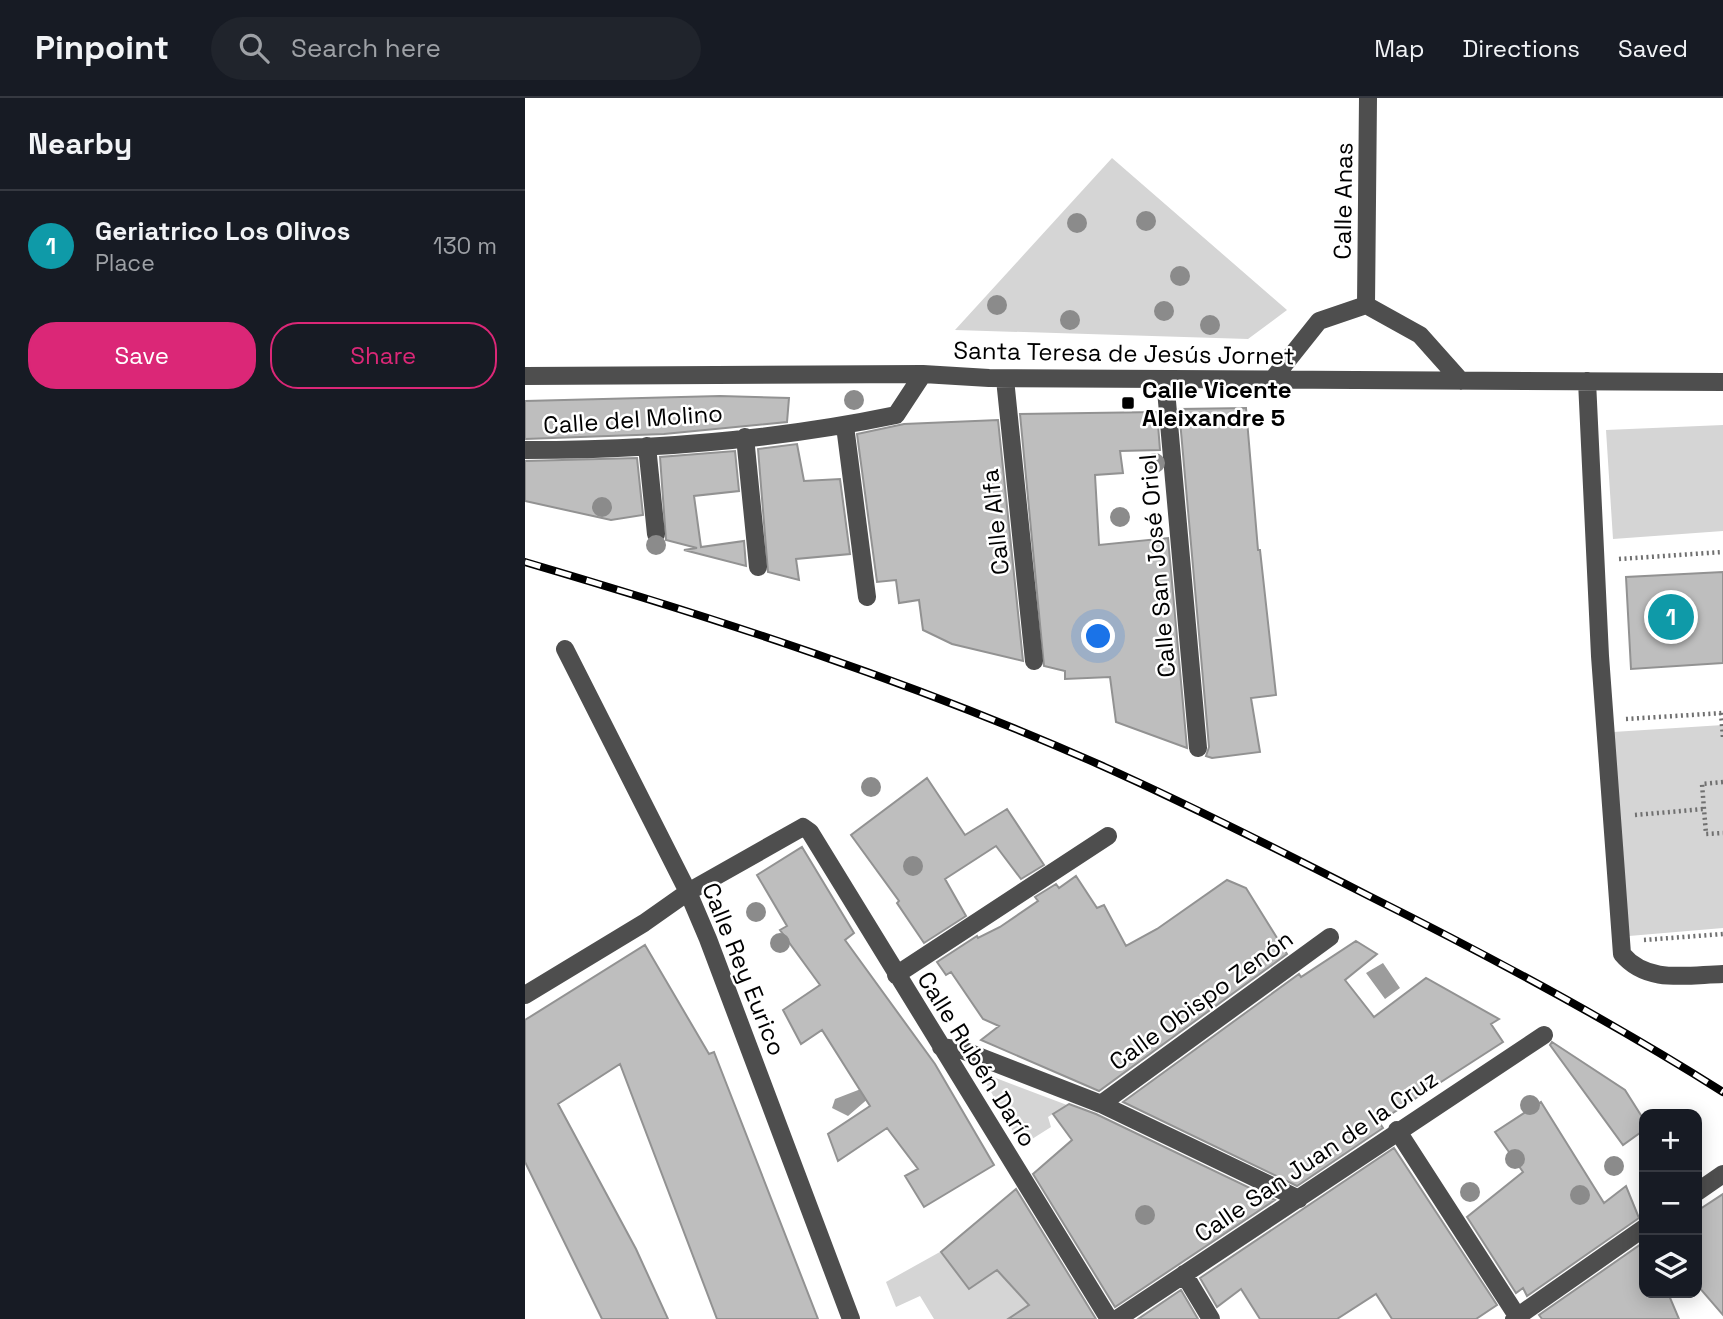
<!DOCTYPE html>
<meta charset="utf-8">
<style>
body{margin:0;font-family:"Space Grotesk",sans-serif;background:#20242c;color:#f1f3f6}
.controls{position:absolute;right:21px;bottom:21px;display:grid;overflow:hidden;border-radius:14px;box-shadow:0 4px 18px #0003}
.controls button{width:63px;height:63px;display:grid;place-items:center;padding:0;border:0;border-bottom:2px solid #363941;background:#171b24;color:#f1f3f6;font:35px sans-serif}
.you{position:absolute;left:574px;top:539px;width:24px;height:24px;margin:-18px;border:5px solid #fff;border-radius:50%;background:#1a73e8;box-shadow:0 0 0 10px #1a73e833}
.badge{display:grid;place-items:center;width:46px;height:46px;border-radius:50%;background:#db2777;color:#fff;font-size:23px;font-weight:700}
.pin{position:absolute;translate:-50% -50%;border:4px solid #fff;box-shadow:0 2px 7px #0006}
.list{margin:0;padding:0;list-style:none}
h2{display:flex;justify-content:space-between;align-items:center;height:91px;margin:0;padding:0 28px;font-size:30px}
h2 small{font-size:23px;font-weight:400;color:#9ea1a6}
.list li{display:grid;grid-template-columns:46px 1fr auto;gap:21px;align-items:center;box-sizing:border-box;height:112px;padding:0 28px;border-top:2px solid #363941}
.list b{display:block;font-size:26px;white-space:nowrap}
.list p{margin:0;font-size:23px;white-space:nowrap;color:#9ea1a6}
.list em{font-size:23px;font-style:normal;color:#9ea1a6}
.actions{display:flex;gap:14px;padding:21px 28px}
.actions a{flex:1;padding:16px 0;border:2px solid #db2777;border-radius:28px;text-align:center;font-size:24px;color:#db2777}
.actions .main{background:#db2777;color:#fff}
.icon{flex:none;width:38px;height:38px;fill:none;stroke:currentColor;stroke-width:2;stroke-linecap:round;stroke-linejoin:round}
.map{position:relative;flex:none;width:1198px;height:1221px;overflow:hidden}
header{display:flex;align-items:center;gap:42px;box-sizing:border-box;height:98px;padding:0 35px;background:#171b24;border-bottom:2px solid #363941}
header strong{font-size:33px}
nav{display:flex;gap:38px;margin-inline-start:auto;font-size:24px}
.search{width:490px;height:63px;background:#20242c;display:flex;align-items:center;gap:18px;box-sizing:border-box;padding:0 24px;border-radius:38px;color:#9ea1a6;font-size:26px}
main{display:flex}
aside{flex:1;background:#171b24}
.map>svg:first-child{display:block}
.green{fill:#d5d5d5}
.water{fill:#9c9c9c}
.building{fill:#bebebe;stroke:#929292;stroke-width:2}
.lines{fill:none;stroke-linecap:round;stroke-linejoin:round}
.path{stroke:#707070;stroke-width:4.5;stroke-dasharray:2 3.5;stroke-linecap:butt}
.minor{stroke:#4e4e4e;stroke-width:18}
.rail-casing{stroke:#000;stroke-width:8}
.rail{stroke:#fff;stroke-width:5;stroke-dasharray:16;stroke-linecap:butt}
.tree{fill:#8b8b8b}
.poi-dot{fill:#000;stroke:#fff;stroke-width:2.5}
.labels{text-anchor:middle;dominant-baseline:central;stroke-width:5;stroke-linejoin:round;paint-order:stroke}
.street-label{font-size:24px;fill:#000;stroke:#fff}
.poi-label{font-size:24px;font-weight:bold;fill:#000;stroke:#fff;text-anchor:start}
</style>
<header>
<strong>Pinpoint</strong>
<div class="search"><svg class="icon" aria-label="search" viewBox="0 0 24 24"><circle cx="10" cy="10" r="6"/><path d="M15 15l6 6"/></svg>Search here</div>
<nav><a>Map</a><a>Directions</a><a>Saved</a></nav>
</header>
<main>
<aside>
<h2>Nearby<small></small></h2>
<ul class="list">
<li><span class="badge" style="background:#0f9aa8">1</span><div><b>Geriatrico Los Olivos</b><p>Place</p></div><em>130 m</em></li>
</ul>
<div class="actions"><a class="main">Save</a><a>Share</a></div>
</aside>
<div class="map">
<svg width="1198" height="1221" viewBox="0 0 1198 1221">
<rect width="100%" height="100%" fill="#fff"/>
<path class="green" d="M 587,60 L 762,212 L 723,241 L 430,232 Z
M 1198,327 L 1198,433 L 1088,441 L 1081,332 Z
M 1198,627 L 1198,830 L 1104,838 L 1088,634 Z
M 455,974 L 542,1007 L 523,1019 L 526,1029 L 496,1048 Z
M 422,1150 L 444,1191 L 479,1168 L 504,1207 L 483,1221 L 409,1221 L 395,1198 L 371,1209 L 361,1184 Z"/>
<path class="water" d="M 858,865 L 875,890 L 860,901 L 841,875 Z
M 341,989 L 345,999 L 323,1018 L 307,1010 L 310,1001 Z"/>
<path class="building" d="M 195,298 L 264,300 L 262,324 L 139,336 L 0,341 L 0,303 Z
M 721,310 L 733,452 L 735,452 L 751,597 L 726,600 L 735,654 L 687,660 L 681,658 L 684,649 L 654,311 Z
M 632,314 L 635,352 L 595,353 L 598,375 L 570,377 L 574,447 L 643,440 L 662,650 L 591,624 L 585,579 L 540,581 L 540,573 L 519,568 L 495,316 Z
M 473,322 L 498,563 L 427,546 L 398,532 L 394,502 L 374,505 L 371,482 L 352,484 L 332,336 L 379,326 Z
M 272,346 L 279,383 L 315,381 L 325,456 L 271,461 L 274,482 L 243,474 L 233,351 Z
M 210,353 L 214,393 L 169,398 L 176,449 L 219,443 L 221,468 L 159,452 L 172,450 L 141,442 L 135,359 Z
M 112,360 L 118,417 L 86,422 L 0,403 L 0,363 Z
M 1198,474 L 1198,565 L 1106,571 L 1101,479 Z
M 402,680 L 440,737 L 482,711 L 519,767 L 496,781 L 471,748 L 420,781 L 441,818 L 399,845 L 372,805 L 374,803 L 326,737 Z
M 277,749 L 329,835 L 320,842 L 410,966 L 469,1067 L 399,1109 L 380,1078 L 393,1071 L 362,1030 L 313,1063 L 303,1036 L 345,1008 L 297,932 L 276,946 L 258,912 L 295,887 L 255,832 L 262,828 L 232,777 Z
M 551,778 L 572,810 L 579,807 L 601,848 L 632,831 L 702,782 L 721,790 L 762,856 L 574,993 L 456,942 L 474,928 L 458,921 L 426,874 L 421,877 L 412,864 L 452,838 L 453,840 L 475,829 L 513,803 L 510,799 L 531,786 L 534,790 Z
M 831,843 L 852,856 L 820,882 L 849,919 L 901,880 L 974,921 L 966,926 L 978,944 L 854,1024 L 858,1030 L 772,1088 L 598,1004 L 774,876 L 776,879 Z
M 120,847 L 184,956 L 189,954 L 293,1221 L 192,1221 L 95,966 L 33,1006 L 111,1151 L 143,1221 L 77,1221 L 0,1064 L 0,922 Z
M 1027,944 L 1100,992 L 1119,1022 L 1119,1032 L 1098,1047 L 1025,947 Z
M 1016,1004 L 1079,1105 L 1101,1088 L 1114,1120 L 1002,1198 L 998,1190 L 991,1195 L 942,1119 L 998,1074 L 970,1034 Z
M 544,1006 L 571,1016 L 750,1102 L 590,1209 L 508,1076 L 547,1042 L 528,1016 Z
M 869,1050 L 972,1207 L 951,1221 L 867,1221 L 851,1196 L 812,1221 L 735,1221 L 716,1191 L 692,1209 L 675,1180 Z
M 491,1091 L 571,1221 L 483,1221 L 504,1207 L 472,1172 L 444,1191 L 416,1154 Z
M 1198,1096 L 1198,1217 L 1172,1187 L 1172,1113 Z
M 1119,1144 L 1119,1195 L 1143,1195 L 1154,1221 L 1017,1221 L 1014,1217 Z
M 656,1192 L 673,1221 L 613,1221 Z"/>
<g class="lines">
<path class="path" d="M 1094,461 L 1198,454
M 1196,615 L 1198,640
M 1101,621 L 1198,615
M 1198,684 L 1177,686 L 1181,736 L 1198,735
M 1110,717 L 1179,711
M 1119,842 L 1198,836"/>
<path class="minor" d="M 841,207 L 843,0
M 0,278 L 398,276 L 464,280 L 1198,284
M 480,281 L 509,563
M 640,281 L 673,650
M 747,282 L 794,223 L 841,207 L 895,237 L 936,283
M 1062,283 L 1075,558 L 1097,856 C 1122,886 1161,877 1198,876
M 320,328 L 342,499
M 220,339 L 233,469
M 122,348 L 131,436
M 0,352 C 123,352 251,342 371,317 L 398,276
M 40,551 L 163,794 L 183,841 L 326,1221
M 371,877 L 583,738
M 0,897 L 119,825 L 163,794 L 278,729 L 285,734 L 584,1221
M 416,949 L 437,952 L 576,1006 L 774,1101
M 576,1006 L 805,839
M 872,1032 L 994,1221
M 1172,1094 L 1198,1076
M 659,1176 L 686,1221
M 592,1221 L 1019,937
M 989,1221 L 1119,1130"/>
<defs>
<path id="rail" d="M 0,464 C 194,521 388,584 573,666 C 665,707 756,753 846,799 C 966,859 1084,922 1198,994"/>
</defs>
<use href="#rail" class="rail-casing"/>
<use href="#rail" class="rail"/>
</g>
<g class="tree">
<circle cx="621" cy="123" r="10"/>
<circle cx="552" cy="125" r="10"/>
<circle cx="655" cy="178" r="10"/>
<circle cx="472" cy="207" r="10"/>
<circle cx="639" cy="213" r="10"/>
<circle cx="545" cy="222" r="10"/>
<circle cx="685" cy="227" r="10"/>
<circle cx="329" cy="302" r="10"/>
<circle cx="630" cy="365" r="10"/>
<circle cx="77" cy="409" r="10"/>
<circle cx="595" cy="419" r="10"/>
<circle cx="131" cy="447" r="10"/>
<circle cx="346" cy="689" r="10"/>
<circle cx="388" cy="768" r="10"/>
<circle cx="231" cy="814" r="10"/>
<circle cx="255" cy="845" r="10"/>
<circle cx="1005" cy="1007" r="10"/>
<circle cx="990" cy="1061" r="10"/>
<circle cx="1089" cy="1068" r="10"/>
<circle cx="945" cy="1094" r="10"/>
<circle cx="1055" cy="1097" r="10"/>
<circle cx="620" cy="1117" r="10"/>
</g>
<rect class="poi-dot" x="596" y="298" width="14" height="14" rx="3.5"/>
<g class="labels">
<g class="street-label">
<text transform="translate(818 103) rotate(-89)">Calle Anas</text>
<text transform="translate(599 255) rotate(1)">Santa Teresa de Jesús Jornet</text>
<text transform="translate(108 321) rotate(-4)">Calle del Molino</text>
<text transform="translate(470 424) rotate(-96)">Calle Alfa</text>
<text transform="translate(632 468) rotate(-95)">Calle San José Oriol</text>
<text transform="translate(219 871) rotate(68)">Calle Rey Eurico</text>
<text transform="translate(676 902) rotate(-36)">Calle Obispo Zenón</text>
<text transform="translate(452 961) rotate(58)">Calle Rubén Darío</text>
<text transform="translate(791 1058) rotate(-34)">Calle San Juan de la Cruz</text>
</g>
<g class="poi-label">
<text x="617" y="291">Calle Vicente<tspan x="617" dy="28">Aleixandre 5</tspan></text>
</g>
</g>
</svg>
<div class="controls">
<button>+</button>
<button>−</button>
<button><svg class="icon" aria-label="layers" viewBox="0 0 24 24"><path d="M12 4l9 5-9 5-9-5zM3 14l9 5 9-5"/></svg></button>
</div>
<div class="you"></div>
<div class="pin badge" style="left:1146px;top:519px;background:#0f9aa8">1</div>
</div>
</main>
